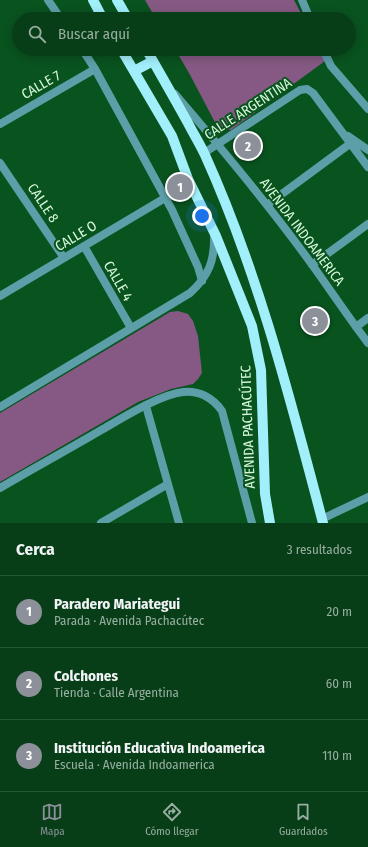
<!DOCTYPE html>
<html lang="es">
<meta charset="utf-8">
<style>
body{margin:0;font-family:"Fira Sans Condensed",sans-serif;background:#154924;color:#f1f3f6}
.you{position:absolute;left:202px;top:216px;width:14px;height:14px;margin:-10px;border:3px solid #fff;border-radius:50%;background:#1a73e8;box-shadow:0 0 0 6px #1a73e833}
.badge{display:grid;place-items:center;width:26px;height:26px;border-radius:50%;background:#8c9099;color:#fff;font-size:13px;font-weight:700}
.pin{position:absolute;translate:-50% -50%;border:2px solid #fff;box-shadow:0 1px 4px #0006}
.list{margin:0;padding:0;list-style:none}
h2{display:flex;justify-content:space-between;align-items:center;height:52px;margin:0;padding:0 16px;font-size:17px}
h2 small{font-size:13px;font-weight:400;color:#98aea1}
.list li{display:grid;grid-template-columns:26px 1fr auto;gap:12px;align-items:center;box-sizing:border-box;height:72px;padding:0 16px;border-top:1px solid #285736}
.list b{display:block;font-size:15px;white-space:nowrap}
.list p{margin:0;font-size:13px;white-space:nowrap;color:#98aea1}
.list em{font-size:13px;font-style:normal;color:#98aea1}
.icon{flex:none;width:22px;height:22px;fill:none;stroke:currentColor;stroke-width:2;stroke-linecap:round;stroke-linejoin:round}
.map{position:relative;flex:none;width:368px;height:523px;overflow:hidden}
.search{position:absolute;background:#073e17;box-shadow:0 2px 10px #0003;left:12px;right:12px;top:12px;height:44px;display:flex;align-items:center;gap:10px;box-sizing:border-box;padding:0 14px;border-radius:22px;color:#98aea1;font-size:15px}
.sheet{height:268px;background:#073e17}
nav{display:flex;justify-content:space-around;align-items:center;box-sizing:border-box;height:56px;border-top:1px solid #285736;background:#073e17;font-size:11px;color:#98aea1}
nav a{display:grid;justify-items:center;gap:2px}
nav .on{color:#8c9099}
.map>svg:first-child{display:block}
.green{fill:#855983}
.building{fill:#477e4f;stroke:#5c9e66}
.lines{fill:none;stroke-linecap:round;stroke-linejoin:round}
.minor{stroke:#5d9fa9;stroke-width:8}
.tertiary{stroke:#5d9fa9;stroke-width:8}
.primary{stroke:#a1effb;stroke-width:10}
.labels{text-anchor:middle;dominant-baseline:central;stroke-width:4;stroke-linejoin:round;paint-order:stroke}
.street-label{font-size:14px;fill:#d7f9da;stroke:#09531f}
</style>
<div class="map">
<svg width="368" height="523" viewBox="0 0 368 523">
<rect width="100%" height="100%" fill="#09531f"/>
<path class="green" d="M 145,0 L 294,0 L 304,19 L 156,19 Z
M 175,49 L 319,49 L 325,61 L 231,130 L 218,128 L 189,73 Z
M 178,311 L 188,314 L 193,321 L 198,336 L 202,373 L 198,379 L 193,384 L 171,389 L 138,402 L 0,482 L 0,413 L 170,312 Z"/>
<path class="building" d="M 252,135 L 259,145 L 244,157 L 236,146 Z"/>
<g class="lines">
<path class="minor" d="M 48,0 L 61,19
M 302,0 L 310,19
M 82,49 L 95,69 L 172,210 L 198,267 L 202,281
M 323,49 L 331,66 L 368,109
M 175,94 C 223,150 270,206 313,266 C 331,291 349,318 368,343
M 0,124 L 95,69
M 348,136 L 368,150
M 204,153 L 300,90 L 307,89 L 313,93 L 368,167
M 0,163 L 64,258
M 267,205 L 351,143
M 84,246 L 131,328
M 312,265 L 368,224
M 0,296 L 165,198
M 356,327 L 368,318
M 146,406 L 179,523
M 322,519 L 368,497
M 101,523 L 168,484"/>
<path class="tertiary" d="M 0,407 L 190,293 C 209,276 215,260 214,234
M 0,488 C 34,468 69,449 103,429 C 124,417 159,395 183,392 C 199,390 213,398 222,411 L 252,523"/>
<path class="primary" d="M 93,0 L 103,19
M 117,0 L 128,19
M 121,49 L 172,136 L 188,179 L 216,236 L 252,326 L 261,370 L 265,494 L 270,523
M 146,49 C 160,73 174,98 188,123 C 193,133 200,144 205,155 C 258,272 290,398 323,523
M 134,71 L 153,61"/>
</g>
<g class="labels">
<g class="street-label">
<text transform="translate(41 85) rotate(-30)">CALLE 7</text>
<text transform="translate(248 109) rotate(-33)">CALLE ARGENTINA</text>
<text transform="translate(43 203) rotate(56)">CALLE 8</text>
<text transform="translate(302 232) rotate(53)">AVENIDA INDOAMERICA</text>
<text transform="translate(76 236) rotate(-31)">CALLE O</text>
<text transform="translate(118 281) rotate(60)">CALLE 4</text>
<text transform="translate(248 427) rotate(-92)">AVENIDA PACHACÚTEC</text>
</g>
</g>
</svg>
<div class="you"></div>
<div class="pin badge" style="left:180px;top:187px">1</div>
<div class="pin badge" style="left:248px;top:146px">2</div>
<div class="pin badge" style="left:315px;top:321px">3</div>
<div class="search"><svg class="icon" aria-label="search" viewBox="0 0 24 24"><circle cx="10" cy="10" r="6"/><path d="M15 15l6 6"/></svg>Buscar aquí</div>
</div>
<section class="sheet">
<h2>Cerca<small>3 resultados</small></h2>
<ul class="list">
<li><span class="badge">1</span><div><b>Paradero Mariategui</b><p>Parada · Avenida Pachacútec</p></div><em>20 m</em></li>
<li><span class="badge">2</span><div><b>Colchones</b><p>Tienda · Calle Argentina</p></div><em>60 m</em></li>
<li><span class="badge">3</span><div><b>Institución Educativa Indoamerica</b><p>Escuela · Avenida Indoamerica</p></div><em>110 m</em></li>
</ul>
</section>
<nav>
<a class="on"><svg class="icon" aria-label="map" viewBox="0 0 24 24"><path d="M3 6l6-2 6 2 6-2v14l-6 2-6-2-6 2zM9 4v14M15 6v14"/></svg>Mapa</a>
<a><svg class="icon" aria-label="directions" viewBox="0 0 24 24"><path d="M12 3l9 9-9 9-9-9zM9 14v-3h6M13 9l2 2-2 2"/></svg>Cómo llegar</a>
<a><svg class="icon" aria-label="saved" viewBox="0 0 24 24"><path d="M7 4h10v16l-5-4-5 4z"/></svg>Guardados</a>
</nav>
